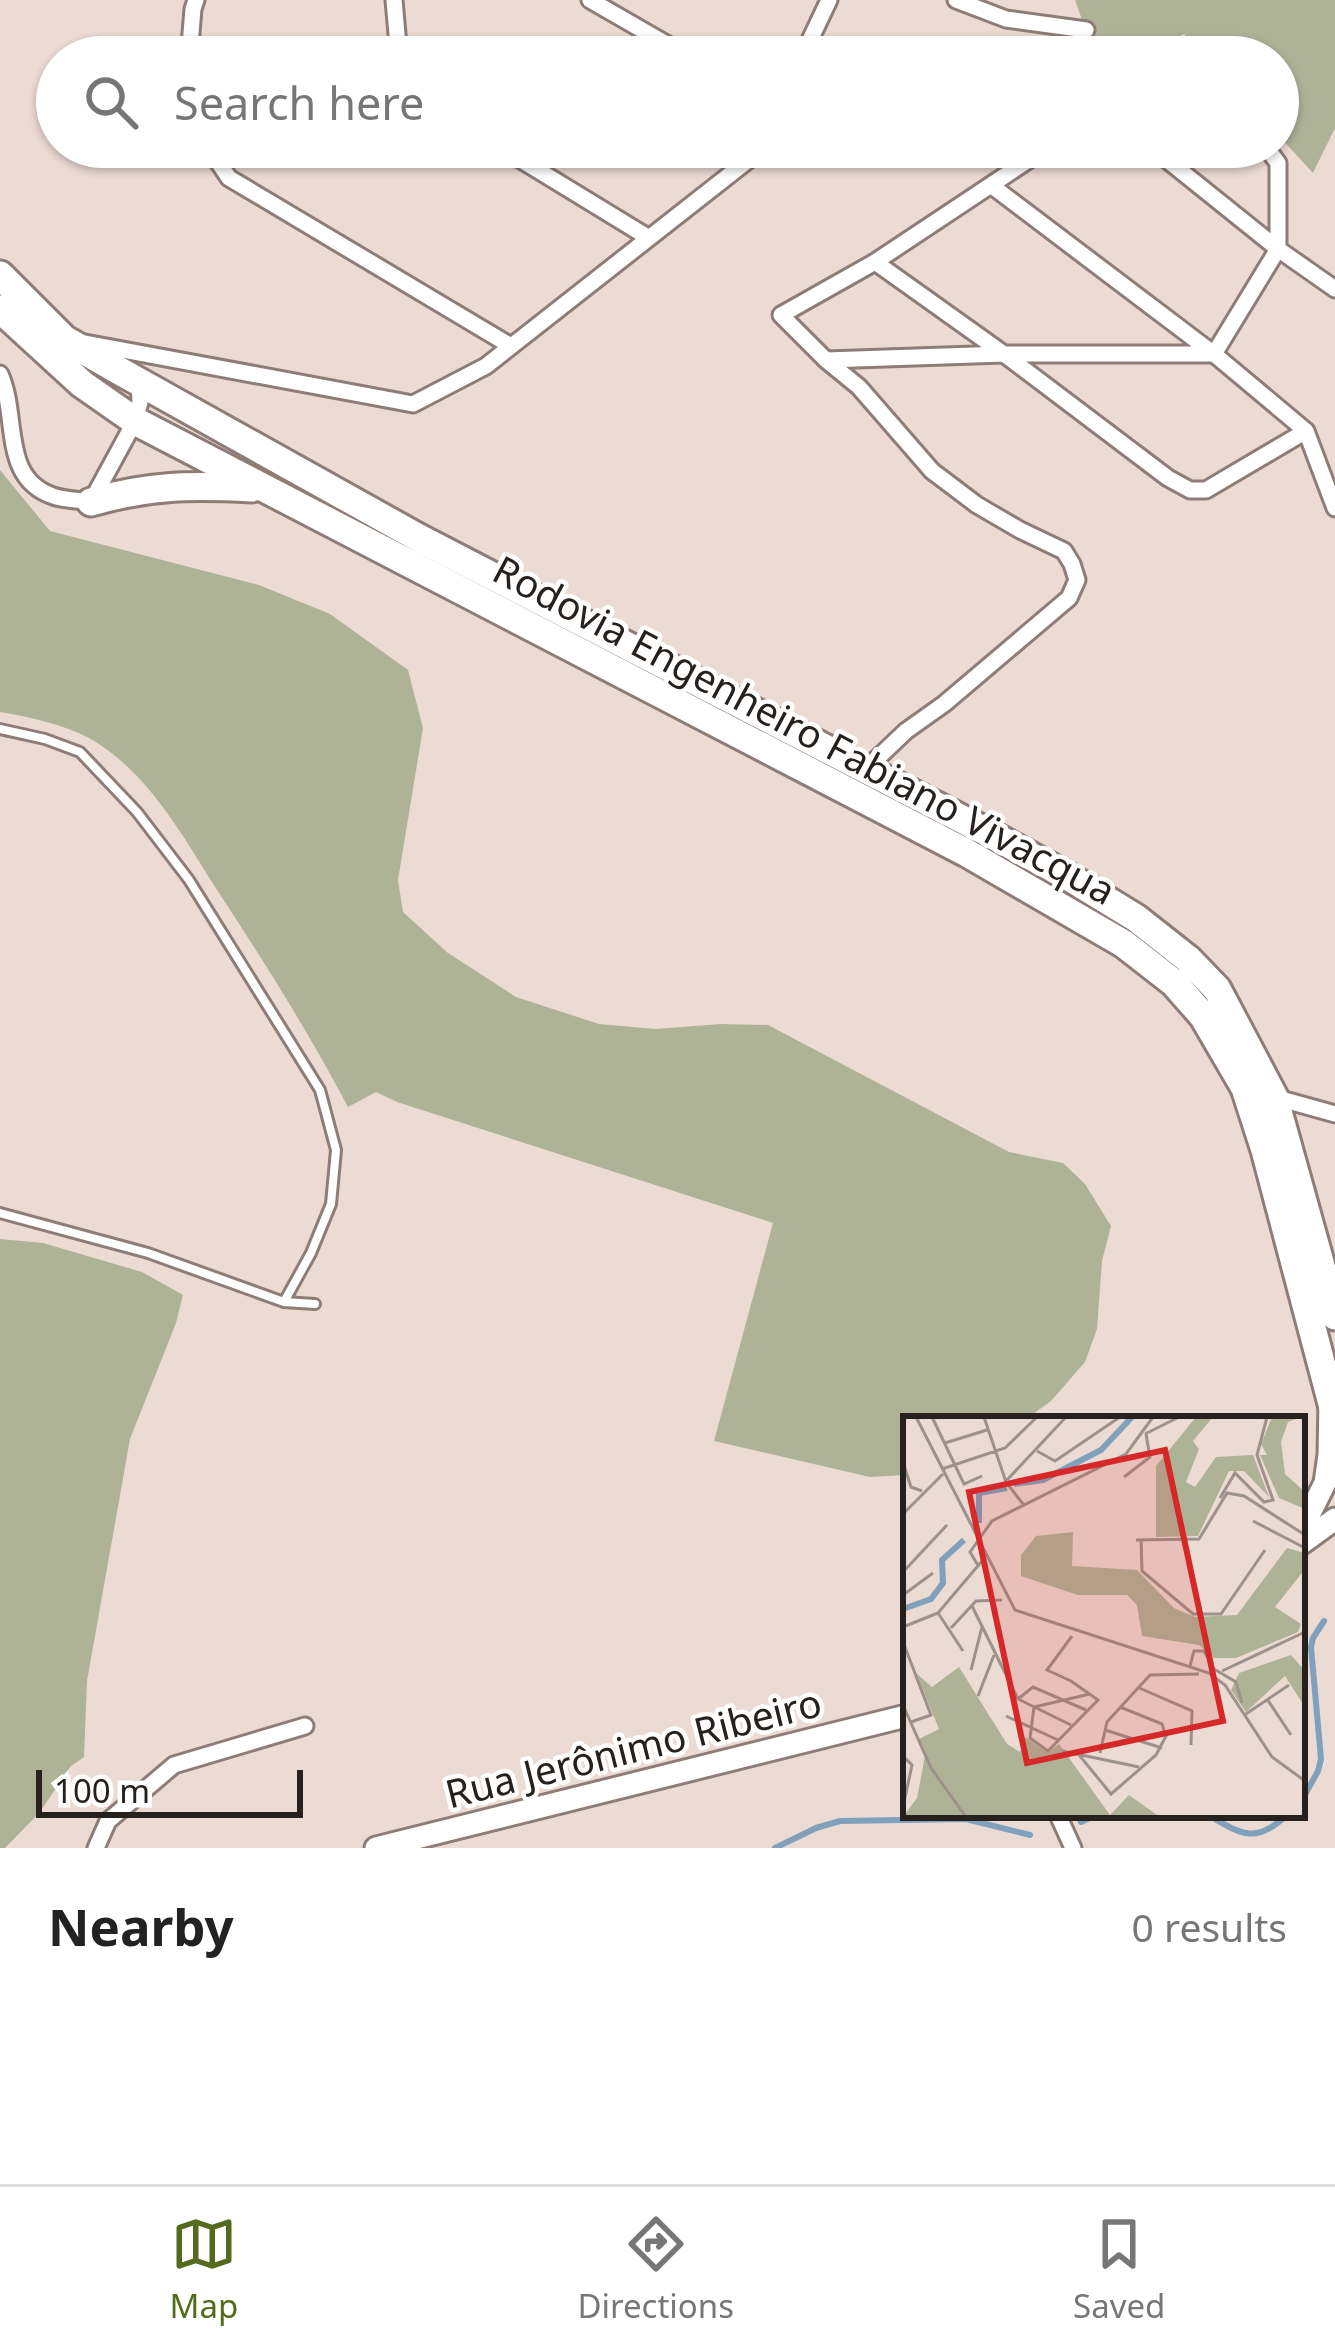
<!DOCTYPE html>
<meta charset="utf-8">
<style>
body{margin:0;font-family:"Noto Sans",sans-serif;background:#f6f6f6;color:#222}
.scale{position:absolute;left:36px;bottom:30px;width:267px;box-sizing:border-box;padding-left:12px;border:6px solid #27211e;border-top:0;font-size:33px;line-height:42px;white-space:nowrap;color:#27211e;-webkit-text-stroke:9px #fff;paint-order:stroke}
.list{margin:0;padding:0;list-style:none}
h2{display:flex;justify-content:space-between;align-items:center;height:156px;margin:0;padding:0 48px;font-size:51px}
h2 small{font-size:39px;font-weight:400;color:#767676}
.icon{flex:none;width:66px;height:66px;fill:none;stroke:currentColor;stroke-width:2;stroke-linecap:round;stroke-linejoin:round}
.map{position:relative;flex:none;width:1335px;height:1848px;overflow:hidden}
.search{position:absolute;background:#fff;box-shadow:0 3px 9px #0004;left:36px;right:36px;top:36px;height:132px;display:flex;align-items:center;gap:30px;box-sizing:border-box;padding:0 42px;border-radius:66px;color:#767676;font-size:45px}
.sheet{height:336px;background:#fff}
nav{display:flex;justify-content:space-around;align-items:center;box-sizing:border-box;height:168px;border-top:3px solid #e0e0e0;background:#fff;font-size:33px;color:#767676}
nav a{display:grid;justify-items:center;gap:6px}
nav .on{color:#536b1c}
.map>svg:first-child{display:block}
.green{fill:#aeb398}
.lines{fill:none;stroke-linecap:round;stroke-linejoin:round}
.stream{stroke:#81a0bb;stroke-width:6}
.lane-casing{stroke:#8d7d76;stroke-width:14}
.street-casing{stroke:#8d7d76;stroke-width:21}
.secondary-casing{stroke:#8d7d76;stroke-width:27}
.highway-casing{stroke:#8d7d76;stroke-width:33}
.lane{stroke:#fff;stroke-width:8}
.street{stroke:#fff;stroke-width:15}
.secondary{stroke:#fff;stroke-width:21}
.highway{stroke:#fff;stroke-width:27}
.labels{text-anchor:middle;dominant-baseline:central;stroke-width:9;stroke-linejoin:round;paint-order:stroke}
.street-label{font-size:39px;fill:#27211e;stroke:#fff}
.inset-river{fill:none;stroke:#81a0bb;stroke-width:6}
.inset-road{fill:none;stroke:#9d918b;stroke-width:3}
.view{fill:#d62828;fill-opacity:0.15;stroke:#d62828;stroke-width:6}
.inset-edge{fill:none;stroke:#27211e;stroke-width:6}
</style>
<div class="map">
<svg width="1335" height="1848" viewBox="0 0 1335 1848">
<rect width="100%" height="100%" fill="#ecdbd3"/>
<path class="green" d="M 1075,0 L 1335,0 L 1335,128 L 1313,173 L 1278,135 L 1278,57 L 1205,57 L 1184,34 L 1143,57 L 1095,57 Z
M 0,470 L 50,531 L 259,585 L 330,614 L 408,670 L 423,728 L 398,880 L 403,912 L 448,953 L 516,997 L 599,1024 L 656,1029 L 721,1024 L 768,1025 L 1009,1152 L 1063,1163 L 1085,1184 L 1111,1226 L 1102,1261 L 1097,1329 L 1085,1362 L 1051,1401 L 1026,1419 L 906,1419 L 906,1475 L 870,1477 L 714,1441 L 773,1223 L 397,1102 L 376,1092 L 348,1107 C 309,1033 265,963 219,893 C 183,837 149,772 89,738 C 62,724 30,717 0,712 Z
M 0,1239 L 43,1243 L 142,1272 L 183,1295 L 176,1323 L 130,1439 L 87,1681 L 84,1757 L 71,1766 L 40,1812 L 5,1848 L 0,1848 Z"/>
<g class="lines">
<path class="stream" d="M 1302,1800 L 1318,1771 L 1321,1759 L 1311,1647 L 1313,1638 L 1324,1621
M 1208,1815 C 1242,1835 1256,1844 1287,1815
M 1081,1822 L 1096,1815
M 775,1848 L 816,1828 L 840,1821 L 966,1819 L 1030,1835"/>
<defs>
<path id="lane" d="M 0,729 L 45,739 L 80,752 L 137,812 L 189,880 L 320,1090 L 336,1150 L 331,1204 L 311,1253 L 284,1302
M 0,1213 L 148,1253 L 284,1302 L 315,1304"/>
<path id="street" d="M 394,0 L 399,57
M 590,0 L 689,57
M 956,0 L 1006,19 L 1086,30
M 189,57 L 193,9 L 196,0
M 802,57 L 829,0
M 1170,57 L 1178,51 L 1183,57
M 208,147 L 229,178 L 511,346
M 500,147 L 649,238
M 1151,147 L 1278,249 L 1335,289
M 992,186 L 1214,354 L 1306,431 L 1335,508
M 875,262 L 1004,354 L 1168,478 L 1190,490 L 1206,490 L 1306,431
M 85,343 L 413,404 L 486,366 L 756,154 L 759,147
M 826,360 L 1004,354 L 1214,354 L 1278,249 L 1278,163 L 1266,147
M 0,374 C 19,416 0,478 53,496 C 65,500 79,500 91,502 L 135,421 L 140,402 L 139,382
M 866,769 L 906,731 L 944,704 L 1069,598 L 1077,580 L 1072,564 L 1064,551 L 1020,530 L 977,505 L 932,471 L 859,387 L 826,360 L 781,315 L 875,262 L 1048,147
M 1274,1097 L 1335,1114
M 1058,1815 L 1073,1848
M 96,1848 L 108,1821 L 174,1765 L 305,1726"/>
<path id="secondary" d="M 1302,1529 L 1325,1483 L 1329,1455 L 1330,1400
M 1302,1543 L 1335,1519
M 376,1848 L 906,1716"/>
<path id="highway" d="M 0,275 L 64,339 L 116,369 L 419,538 L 983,830 L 1069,877 L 1136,918 L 1188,959 L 1217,989 L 1274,1097 L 1335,1316
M 0,309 L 82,384 L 135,421 L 967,853 L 1124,944 L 1174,983 L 1203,1016 L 1245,1088 L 1265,1150 L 1335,1415
M 91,502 C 150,485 191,485 252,488"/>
</defs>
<use href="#lane" class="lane-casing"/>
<use href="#street" class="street-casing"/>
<use href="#secondary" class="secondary-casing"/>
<use href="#highway" class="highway-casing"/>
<use href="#lane" class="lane"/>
<use href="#street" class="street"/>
<use href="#secondary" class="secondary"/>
<use href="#highway" class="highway"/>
</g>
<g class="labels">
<g class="street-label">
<text transform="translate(805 729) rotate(28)">Rodovia Engenheiro Fabiano Vivacqua</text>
<text transform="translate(633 1747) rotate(-14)">Rua Jerônimo Ribeiro</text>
</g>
</g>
<g transform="translate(903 1416)">
<rect width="402" height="402" fill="#ecdbd3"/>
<path d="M 293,1 L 310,1 L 290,25 L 296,33 L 283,66 L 292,71 L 313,41 L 350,39 L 366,81 L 341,55 L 326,55 L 295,120 L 253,121 L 253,50 ZM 369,1 L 398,1 L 385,6 L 378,26 L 382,58 L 402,76 L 402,93 L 376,82 L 357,39 L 364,39 L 358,28 ZM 170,116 L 169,150 L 234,154 L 271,192 L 292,201 L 334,199 L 384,132 L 402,137 L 402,153 L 372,191 L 398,208 L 395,216 L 333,242 L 311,242 L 296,229 L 239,220 L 234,189 L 224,179 L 175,179 L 118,160 L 118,139 L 133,120 ZM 388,239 L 402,255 L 402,291 L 382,260 L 343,296 L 328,274 L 336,257 ZM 56,251 L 104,328 L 117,336 L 122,321 L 145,337 L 156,328 L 207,399 L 226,379 L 257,401 L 0,401 L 14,382 L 22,340 L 16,323 L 36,313 L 13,257 L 29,271 Z" fill="#aeb398"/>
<path class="inset-river" d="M 111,68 L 140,64 L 198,34 L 229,1M 76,107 L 76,77 L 104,72M 0,193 L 28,183 L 40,167 L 39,144 L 61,124"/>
<path class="inset-road" d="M 13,1 L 112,194 L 306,257 L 322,269 L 369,341 L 402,365M 29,1 L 61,68 L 79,60M 81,1 L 103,66 L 120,88M 242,18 L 276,1M 42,27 L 84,14M 134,35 L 152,45 L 217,1M 0,46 L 8,71 L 19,75M 39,53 L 102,32 L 134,1M 221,61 L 247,41 L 243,18M 104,64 L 163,1M 317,82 L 332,57 L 361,86 L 370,84 L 354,39 L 364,1M 0,98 L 40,58M 350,105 L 402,132M 238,123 L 239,155 L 290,198 L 318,198 L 362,134M 233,124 L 296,123 L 324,77 L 341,80 L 402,119M 76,151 L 67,136 L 89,105 L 223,38 L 250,1M 0,156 L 44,109M 0,179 L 30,157M 69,190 L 115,283M 35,197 L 60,235M 0,211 L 35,197 L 79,145M 48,212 L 73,185 L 99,184M 169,220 L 144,254 L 168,265 L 195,284 L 145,335 L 127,322 L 131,291 L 187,278M 0,226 L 28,299 L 8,306M 287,250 L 291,235 L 301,235 L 311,253 L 333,266 L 339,287M 68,254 L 79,211M 319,255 L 402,216M 234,271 L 289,295 L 288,329M 75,280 L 91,239M 115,283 L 130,271 L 183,294M 115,283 L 168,309M 364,283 L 388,319M 0,289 L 28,352 L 63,401M 343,298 L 386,269M 103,300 L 155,324M 202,314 L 259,332M 172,334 L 208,378 L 253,339 L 263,320 L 259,308 L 217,291M 159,335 L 236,351M 197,337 L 204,306 L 247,259 L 296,258M 0,340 L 9,349 L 0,391"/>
<path class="view" d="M 262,34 L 320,305 L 124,347 L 66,76 Z"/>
<rect width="402" height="402" class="inset-edge"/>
</g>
</svg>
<div class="scale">100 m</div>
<div class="search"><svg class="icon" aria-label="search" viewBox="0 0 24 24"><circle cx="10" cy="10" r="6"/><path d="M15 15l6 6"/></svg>Search here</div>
</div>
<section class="sheet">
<h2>Nearby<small>0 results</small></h2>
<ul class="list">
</ul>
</section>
<nav>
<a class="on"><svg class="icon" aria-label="map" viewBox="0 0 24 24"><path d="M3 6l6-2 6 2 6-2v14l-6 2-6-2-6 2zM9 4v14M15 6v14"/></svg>Map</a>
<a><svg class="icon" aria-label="directions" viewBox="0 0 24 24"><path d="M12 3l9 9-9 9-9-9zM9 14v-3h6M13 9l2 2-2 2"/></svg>Directions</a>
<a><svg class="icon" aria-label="saved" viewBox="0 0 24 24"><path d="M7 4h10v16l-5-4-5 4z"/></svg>Saved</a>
</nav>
